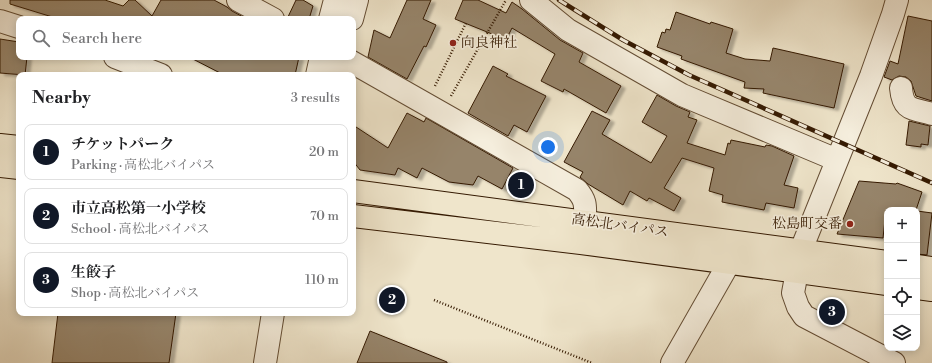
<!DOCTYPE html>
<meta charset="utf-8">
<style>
body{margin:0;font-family:"Libre Bodoni","Noto Serif JP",serif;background:#f2f2f2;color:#202124}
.controls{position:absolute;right:12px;bottom:12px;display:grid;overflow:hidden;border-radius:8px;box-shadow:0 2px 10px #0003}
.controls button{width:36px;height:36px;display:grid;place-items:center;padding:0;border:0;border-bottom:1px solid #e0e0e0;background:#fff;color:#202124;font:20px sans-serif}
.you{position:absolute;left:548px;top:147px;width:14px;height:14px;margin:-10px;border:3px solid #fff;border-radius:50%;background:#1a73e8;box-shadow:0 0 0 6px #1a73e833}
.badge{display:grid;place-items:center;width:26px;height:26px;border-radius:50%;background:#111827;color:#fff;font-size:13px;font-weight:700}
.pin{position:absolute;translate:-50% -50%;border:2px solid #fff;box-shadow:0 1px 4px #0006}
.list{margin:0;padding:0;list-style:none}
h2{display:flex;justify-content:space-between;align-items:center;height:52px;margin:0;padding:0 16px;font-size:17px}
h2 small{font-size:13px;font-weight:400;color:#757577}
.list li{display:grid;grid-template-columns:26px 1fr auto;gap:12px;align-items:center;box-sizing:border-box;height:56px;margin:0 8px 8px;padding:0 8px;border:1px solid #e0e0e0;border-radius:8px}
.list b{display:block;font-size:15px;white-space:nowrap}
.list p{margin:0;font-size:13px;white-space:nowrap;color:#757577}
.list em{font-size:13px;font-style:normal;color:#757577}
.icon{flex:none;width:22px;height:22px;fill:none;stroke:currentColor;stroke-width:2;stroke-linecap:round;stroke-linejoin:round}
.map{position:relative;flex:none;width:932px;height:363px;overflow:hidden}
.search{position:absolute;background:#fff;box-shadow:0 2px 10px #0003;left:16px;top:16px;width:340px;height:44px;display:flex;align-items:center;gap:10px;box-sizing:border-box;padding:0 14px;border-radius:8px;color:#757577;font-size:15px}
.panel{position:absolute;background:#fff;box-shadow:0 2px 10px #0003;left:16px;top:72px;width:340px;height:244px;border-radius:8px}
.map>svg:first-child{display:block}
.building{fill:#96846b;stroke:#351a02;filter:url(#shadow)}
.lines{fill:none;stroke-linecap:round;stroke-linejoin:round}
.minor-casing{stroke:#644d34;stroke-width:24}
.tertiary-casing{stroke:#644d34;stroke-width:24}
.trunk-casing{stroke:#351a02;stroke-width:24}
.path{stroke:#351a02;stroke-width:2.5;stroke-dasharray:1 2;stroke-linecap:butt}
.minor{stroke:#f5eedd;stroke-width:22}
.tertiary{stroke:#f5eedd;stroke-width:22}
.trunk{stroke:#efe5cb;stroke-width:22}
.rail-casing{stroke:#351a02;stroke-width:4.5}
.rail{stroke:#f5eedd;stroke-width:3;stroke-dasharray:9;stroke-linecap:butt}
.poi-dot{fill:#8f2418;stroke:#f5eedd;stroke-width:1.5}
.labels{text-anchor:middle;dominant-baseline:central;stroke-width:3.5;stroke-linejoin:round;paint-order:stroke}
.poi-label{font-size:14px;fill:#351a02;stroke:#f5eedd;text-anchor:start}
.street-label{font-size:14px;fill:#351a02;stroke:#f5eedd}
</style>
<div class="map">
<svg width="932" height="363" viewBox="0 0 932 363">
<defs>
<filter id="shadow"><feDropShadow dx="4.5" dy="2.5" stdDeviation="1" flood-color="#0004"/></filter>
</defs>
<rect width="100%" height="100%" fill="#efe5cb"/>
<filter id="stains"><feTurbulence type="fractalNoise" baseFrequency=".005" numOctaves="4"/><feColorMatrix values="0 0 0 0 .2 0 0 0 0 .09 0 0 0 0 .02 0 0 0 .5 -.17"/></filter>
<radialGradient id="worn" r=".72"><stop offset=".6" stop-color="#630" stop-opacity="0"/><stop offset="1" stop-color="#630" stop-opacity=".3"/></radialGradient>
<path class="building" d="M 10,0 L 105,0 L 123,6 L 129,0 L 135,0 L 152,16 L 161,0 L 214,0 L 227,7 L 232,11 L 247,19 L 59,19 L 10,4 Z
M 296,0 L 303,0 L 313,6 L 309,19 L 287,19 Z
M 407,0 L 431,0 L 423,19 L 436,25 L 426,47 L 424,46 L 407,79 L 368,57 L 374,30 L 390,38 Z
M 463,0 L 478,0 L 506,13 L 512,2 L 522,9 L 560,40 L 583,53 L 579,62 L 621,86 L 606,113 L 564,89 L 563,92 L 541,81 L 555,54 L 512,28 L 505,42 L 491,36 L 492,34 L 455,19 Z
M 676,12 L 710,24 L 711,22 L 733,29 L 726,53 L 745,59 L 770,61 L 773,48 L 844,64 L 834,108 L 763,93 L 764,89 L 744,88 L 745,82 L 681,59 L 682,56 L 657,47 L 662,32 L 665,33 L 666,29 L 670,30 Z
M 908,16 L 932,21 L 932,101 L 916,96 L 911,81 L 906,77 L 899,76 L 892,80 L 884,77 L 890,61 L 898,64 Z
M 0,39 L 19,42 L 19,57 L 27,57 L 25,75 L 0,73 Z
M 189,57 L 299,57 L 295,75 L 224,75 Z
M 493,66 L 508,74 L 506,76 L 546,96 L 527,132 L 514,125 L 508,136 L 468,113 Z
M 657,95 L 676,106 L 690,112 L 688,117 L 697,120 L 687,143 L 725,155 L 728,143 L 730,144 L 731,140 L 765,147 L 766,145 L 772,146 L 794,156 L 784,185 L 798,188 L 794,208 L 766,203 L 764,210 L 722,202 L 723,195 L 709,191 L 714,168 L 682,158 L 664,188 L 681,198 L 674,211 L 649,198 L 647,201 L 630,191 L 623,205 L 588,184 L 580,177 L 583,172 L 564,162 L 592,111 L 610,120 L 602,134 L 651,163 L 667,136 L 642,122 Z
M 407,113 L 424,122 L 426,118 L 513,168 L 502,189 L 478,176 L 473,185 L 449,182 L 422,168 L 417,178 L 398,168 L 395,175 L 360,170 L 353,161 L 353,125 L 388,148 Z
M 909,121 L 930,126 L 928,145 L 921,144 L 921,147 L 906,145 Z
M 859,181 L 896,184 L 897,183 L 922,192 L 916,210 L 886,210 L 883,238 L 837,234 Z
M 917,211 L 932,213 L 927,255 L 917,254 Z
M 58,313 L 176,313 L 169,363 L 52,363 Z
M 370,331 L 447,362 L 447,363 L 357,363 Z"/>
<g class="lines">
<defs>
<path id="minor" d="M 238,0 L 273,19
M 531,0 L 568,30 L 682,95 L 837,160
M 0,21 L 19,27
M 115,57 L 161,75
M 343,57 L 577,190 C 587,202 585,206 585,222
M 901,88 C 903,111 912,108 932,114
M 672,363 L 729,263
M 894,363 L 804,316 L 798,307 L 793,293 L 801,250 L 871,76 L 893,14 L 897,0"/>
<path id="tertiary" d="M 330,19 L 335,0
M 352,19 L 357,0
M 317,75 L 321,57
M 338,75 L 343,57
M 265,363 L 273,313"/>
<path id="trunk" d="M 0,145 L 19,147
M 0,166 L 19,168
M 353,191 L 887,262
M 353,216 L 581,243 L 887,284
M 917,266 L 932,268
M 917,288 L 932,290"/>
</defs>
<use href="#minor" class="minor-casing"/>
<use href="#tertiary" class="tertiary-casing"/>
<use href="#trunk" class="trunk-casing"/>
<path class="path" d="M 435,86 L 466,23
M 451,96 L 506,0
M 434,300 L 592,363"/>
<use href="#minor" class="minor"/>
<use href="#tertiary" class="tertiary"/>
<use href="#trunk" class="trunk"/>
<defs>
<path id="rail" d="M 559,0 L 623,40 L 689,75 L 932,183"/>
</defs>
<use href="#rail" class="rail-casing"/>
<use href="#rail" class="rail"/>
</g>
<g class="poi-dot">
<circle cx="453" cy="43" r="4"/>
<circle cx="850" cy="224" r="4"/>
</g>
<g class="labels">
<g class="poi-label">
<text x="461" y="43">向良神社</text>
<text x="842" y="224" text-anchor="end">松島町交番</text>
</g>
<g class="street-label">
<text transform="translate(620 226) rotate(8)">高松北バイパス</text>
</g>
</g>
<rect width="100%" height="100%" filter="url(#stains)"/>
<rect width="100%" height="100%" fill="url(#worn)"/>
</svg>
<div class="controls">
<button>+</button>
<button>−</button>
<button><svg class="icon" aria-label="locate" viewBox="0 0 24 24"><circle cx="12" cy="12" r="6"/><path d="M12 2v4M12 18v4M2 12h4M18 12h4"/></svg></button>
<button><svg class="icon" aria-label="layers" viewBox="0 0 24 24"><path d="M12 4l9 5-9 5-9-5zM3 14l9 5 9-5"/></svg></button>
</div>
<div class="you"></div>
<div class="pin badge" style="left:521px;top:185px">1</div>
<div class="pin badge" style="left:392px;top:300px">2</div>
<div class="pin badge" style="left:832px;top:312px">3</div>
<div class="search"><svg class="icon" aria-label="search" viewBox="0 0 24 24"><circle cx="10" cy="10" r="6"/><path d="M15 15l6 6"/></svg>Search here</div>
<section class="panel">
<h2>Nearby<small>3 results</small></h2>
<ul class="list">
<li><span class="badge">1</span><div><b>チケットパーク</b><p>Parking · 高松北バイパス</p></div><em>20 m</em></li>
<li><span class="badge">2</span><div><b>市立高松第一小学校</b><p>School · 高松北バイパス</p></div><em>70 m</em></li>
<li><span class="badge">3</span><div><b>生餃子</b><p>Shop · 高松北バイパス</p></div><em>110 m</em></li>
</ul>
</section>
</div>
